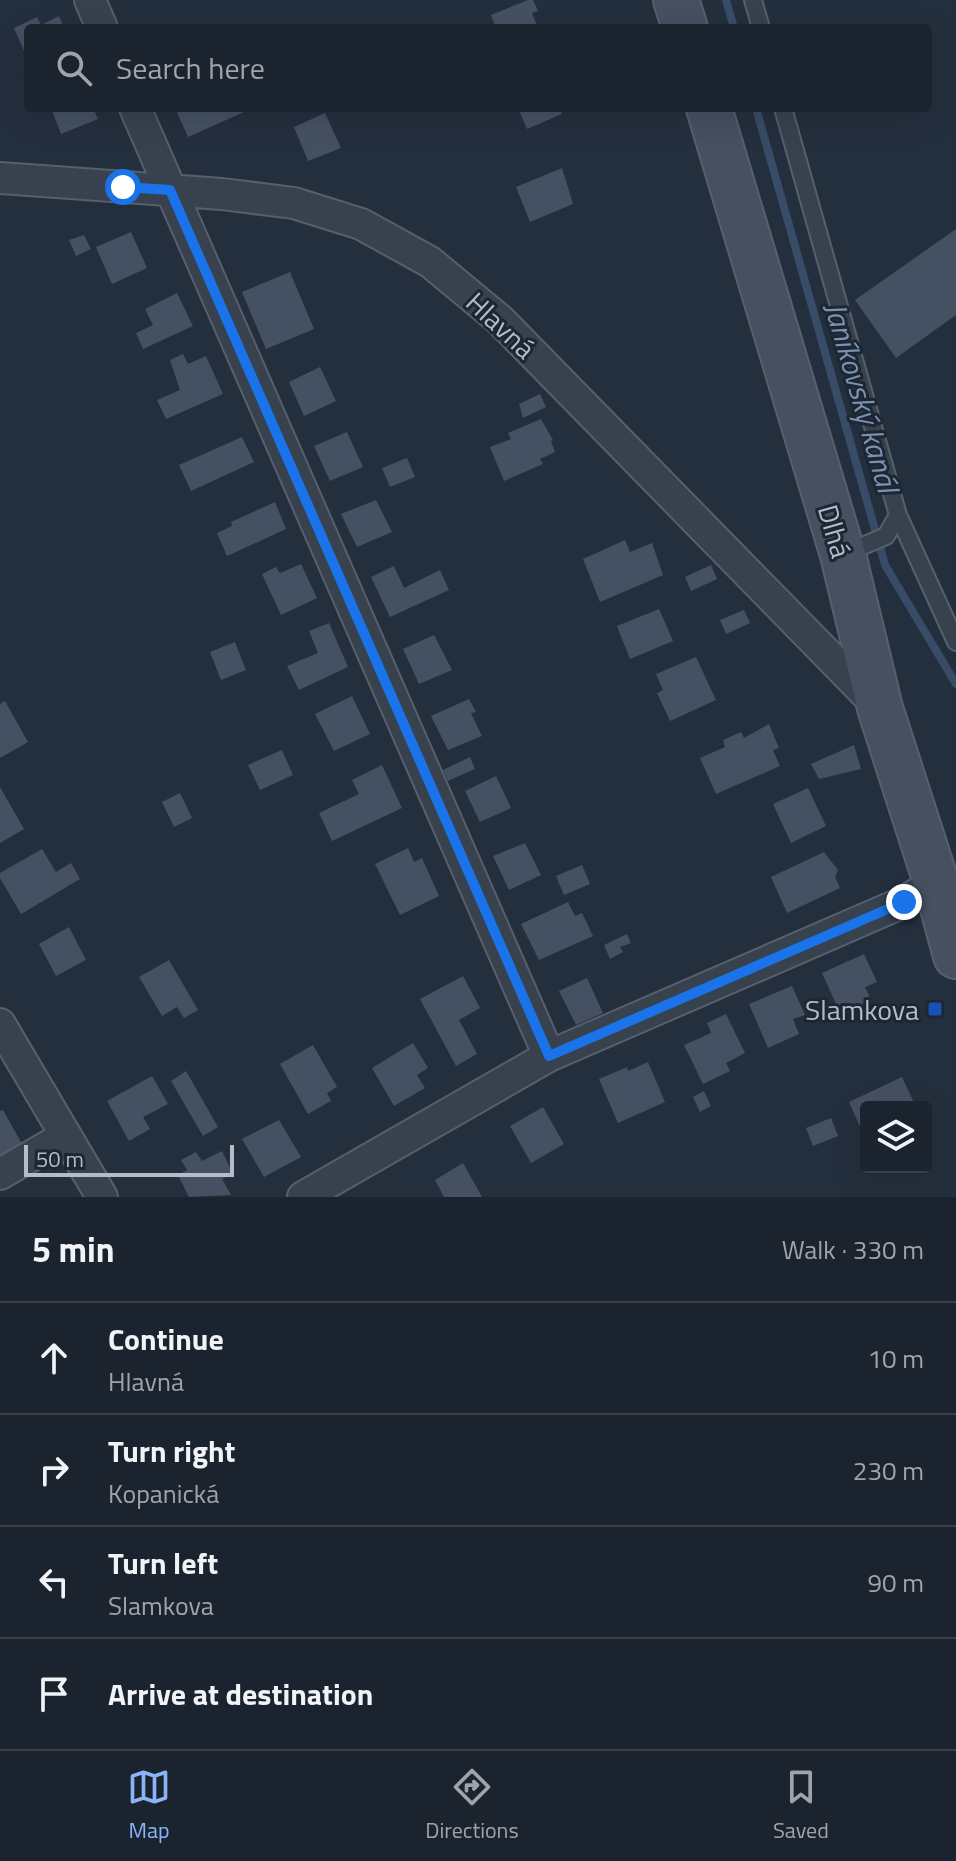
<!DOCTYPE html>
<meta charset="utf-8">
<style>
body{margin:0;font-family:"Titillium Web",sans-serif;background:#242b36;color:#f1f3f6}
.controls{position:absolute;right:24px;bottom:24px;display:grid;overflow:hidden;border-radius:8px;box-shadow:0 8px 32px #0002}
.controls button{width:72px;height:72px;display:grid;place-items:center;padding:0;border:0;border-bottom:2px solid #39404a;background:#1b232e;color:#f1f3f6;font:40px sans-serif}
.scale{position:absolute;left:24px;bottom:20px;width:210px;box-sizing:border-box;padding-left:8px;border:4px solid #b4bcc9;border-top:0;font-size:22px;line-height:28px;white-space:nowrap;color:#b4bcc9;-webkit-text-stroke:6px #1d2633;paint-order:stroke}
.stop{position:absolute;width:24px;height:24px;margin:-18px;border:6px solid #1a73e8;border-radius:50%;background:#fff}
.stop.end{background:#1a73e8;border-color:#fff;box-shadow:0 2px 8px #0008}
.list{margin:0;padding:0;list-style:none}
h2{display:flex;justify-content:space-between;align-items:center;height:104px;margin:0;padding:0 32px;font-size:34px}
h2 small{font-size:26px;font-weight:400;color:#a0a4aa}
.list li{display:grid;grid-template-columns:52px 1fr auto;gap:24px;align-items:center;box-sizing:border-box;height:112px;padding:0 32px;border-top:2px solid #39404a}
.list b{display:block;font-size:30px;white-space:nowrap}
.list p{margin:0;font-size:26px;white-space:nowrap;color:#a0a4aa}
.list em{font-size:26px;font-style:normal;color:#a0a4aa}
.icon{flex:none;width:44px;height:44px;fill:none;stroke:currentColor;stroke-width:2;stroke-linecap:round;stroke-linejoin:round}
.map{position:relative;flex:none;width:956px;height:1197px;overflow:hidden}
.search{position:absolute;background:#1b232e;box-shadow:0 8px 32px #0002;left:24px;right:24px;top:24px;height:88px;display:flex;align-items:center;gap:20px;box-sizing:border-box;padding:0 28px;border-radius:8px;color:#a0a4aa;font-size:30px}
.sheet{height:552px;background:#1b232e}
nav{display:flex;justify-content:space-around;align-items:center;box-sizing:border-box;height:112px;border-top:2px solid #39404a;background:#1b232e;font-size:22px;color:#a0a4aa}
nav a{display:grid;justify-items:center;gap:4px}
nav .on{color:#8ab4f8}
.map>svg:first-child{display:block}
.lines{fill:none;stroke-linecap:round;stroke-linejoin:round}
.stream{stroke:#394c67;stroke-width:8}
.building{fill:#455162}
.lane-casing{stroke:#565f6c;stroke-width:20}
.street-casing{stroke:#565f6c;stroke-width:34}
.secondary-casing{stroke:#565f6c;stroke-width:48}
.lane{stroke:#38414e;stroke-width:16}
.street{stroke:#38414e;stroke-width:30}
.secondary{stroke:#465061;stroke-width:44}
.route{stroke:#1a73e8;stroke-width:10}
.transit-dot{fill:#1a4fb4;stroke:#1d2633;stroke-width:3}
.labels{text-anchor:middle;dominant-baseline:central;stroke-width:6;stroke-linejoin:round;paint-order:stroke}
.street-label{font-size:28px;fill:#b4bcc9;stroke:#1d2633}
.poi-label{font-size:28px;fill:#b4bcc9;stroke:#1d2633;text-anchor:end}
.water-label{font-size:30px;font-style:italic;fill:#7c92b1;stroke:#1d2633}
</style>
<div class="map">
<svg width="956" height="1197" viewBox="0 0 956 1197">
<rect width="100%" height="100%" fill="#242f3e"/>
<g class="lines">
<path class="stream" d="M 726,0 L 734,28
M 756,108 L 885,565 L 956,684"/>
</g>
<path class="building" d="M 528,0 L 533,0 L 538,11 L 532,13 L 538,28 L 496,28 L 491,15 Z
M 59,16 L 64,28 L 28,28 L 28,60 L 14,28 L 37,17 L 41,25 Z
M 51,108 L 93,108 L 98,119 L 61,134 Z
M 175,108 L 253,108 L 188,137 Z
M 518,108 L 559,108 L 562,114 L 527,129 Z
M 325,113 L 341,148 L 308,161 L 294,127 Z
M 562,168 L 573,204 L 530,222 L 516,187 Z
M 956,229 L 956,315 L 896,358 L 855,300 Z
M 131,232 L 147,268 L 112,284 L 96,247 Z
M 84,235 L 91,249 L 76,256 L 69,240 Z
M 290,272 L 314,329 L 266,349 L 242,292 Z
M 177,293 L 193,326 L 143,349 L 136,333 L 153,325 L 145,309 Z
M 183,354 L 188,364 L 206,356 L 223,394 L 166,419 L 157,400 L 180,390 L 170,360 Z
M 320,367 L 336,401 L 304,416 L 289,382 Z
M 540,394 L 546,407 L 523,418 L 519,404 Z
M 541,419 L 553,440 L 551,441 L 555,452 L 540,459 L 543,464 L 504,481 L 490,447 L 511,439 L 508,433 Z
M 347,432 L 363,467 L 330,481 L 314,446 Z
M 242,437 L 254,462 L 191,491 L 179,465 Z
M 407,458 L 415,477 L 390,487 L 382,468 Z
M 376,500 L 392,532 L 357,547 L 341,514 Z
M 275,502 L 286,529 L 227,556 L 217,533 L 232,526 L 231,522 Z
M 625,540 L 630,552 L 652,543 L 663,575 L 600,602 L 583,559 Z
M 301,564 L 317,598 L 281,615 L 262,574 L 276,567 L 280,573 Z
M 711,565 L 717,579 L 691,591 L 685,577 Z
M 394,566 L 404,588 L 440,570 L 449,590 L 390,617 L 371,577 Z
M 659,609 L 673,641 L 630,659 L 617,626 Z
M 744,610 L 750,623 L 726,634 L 720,620 Z
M 329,623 L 348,667 L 299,690 L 287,666 L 318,653 L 309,631 Z
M 434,635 L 452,670 L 419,684 L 403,649 Z
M 235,642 L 246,670 L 221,680 L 210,652 Z
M 696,657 L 716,700 L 670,721 L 657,693 L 663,690 L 656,674 Z
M 352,696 L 370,734 L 334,751 L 315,714 Z
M 469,699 L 476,712 L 471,713 L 482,736 L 448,750 L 431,716 Z
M 5,701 L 28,742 L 0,758 L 0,704 Z
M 769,724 L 779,748 L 773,750 L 780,766 L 716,794 L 700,758 L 725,747 L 723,740 L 741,732 L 744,738 Z
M 854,745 L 861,769 L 819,779 L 811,764 Z
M 282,750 L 293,775 L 260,790 L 248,765 Z
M 470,757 L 475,769 L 448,781 L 443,770 Z
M 382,765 L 402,808 L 332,841 L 319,813 L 359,794 L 352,780 Z
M 496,776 L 511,808 L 480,822 L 465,791 Z
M 0,787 L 24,829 L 0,843 Z
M 808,788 L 826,826 L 791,843 L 773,804 Z
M 180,793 L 192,818 L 174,827 L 162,802 Z
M 525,843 L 541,875 L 509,890 L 493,856 Z
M 408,848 L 414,862 L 422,858 L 439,896 L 400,915 L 375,864 Z
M 42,849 L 56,872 L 71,863 L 80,879 L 21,914 L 0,878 L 0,873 Z
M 824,852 L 838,870 L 835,877 L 840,888 L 787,913 L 771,877 Z
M 582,865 L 590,884 L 564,895 L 556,876 Z
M 568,902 L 575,916 L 582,913 L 593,936 L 539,960 L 521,924 Z
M 69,927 L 86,960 L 56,976 L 39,944 Z
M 627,934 L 631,943 L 620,947 L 623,952 L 610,959 L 604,945 Z
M 864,954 L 877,982 L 865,987 L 872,1002 L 841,1015 L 822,973 Z
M 169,960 L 198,1010 L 184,1018 L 177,1007 L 162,1016 L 139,977 Z
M 463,976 L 480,1008 L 459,1020 L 477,1054 L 456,1066 L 420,999 Z
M 587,978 L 603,1013 L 576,1025 L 559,991 Z
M 792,986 L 805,1015 L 793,1019 L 799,1034 L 768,1048 L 749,1004 Z
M 726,1014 L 745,1053 L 726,1063 L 730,1071 L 703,1084 L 684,1045 L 711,1033 L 707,1023 Z
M 413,1043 L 428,1068 L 417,1075 L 425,1088 L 394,1106 L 372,1068 Z
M 313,1045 L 337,1087 L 327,1093 L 331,1101 L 308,1114 L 280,1064 Z
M 648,1062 L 665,1102 L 618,1123 L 599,1079 L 627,1067 L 628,1071 Z
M 186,1071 L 218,1127 L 203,1136 L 171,1081 Z
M 152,1076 L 168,1104 L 143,1117 L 150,1129 L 129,1141 L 107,1101 Z
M 902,1077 L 916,1107 L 866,1107 L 866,1140 L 849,1102 Z
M 704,1091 L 711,1106 L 700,1112 L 693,1097 Z
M 543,1107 L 564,1144 L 531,1163 L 510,1126 Z
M 3,1110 L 22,1144 L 0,1157 L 0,1111 Z
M 831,1118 L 838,1136 L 813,1146 L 806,1128 Z
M 279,1120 L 301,1157 L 264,1177 L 242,1139 Z
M 222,1151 L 233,1174 L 222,1179 L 231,1195 L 189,1197 L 178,1175 L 187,1170 L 181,1160 L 196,1152 L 202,1161 Z
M 463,1163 L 482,1197 L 444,1197 L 435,1180 Z"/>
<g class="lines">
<defs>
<path id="lane" d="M 753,0 L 761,28
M 783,108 L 898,515 L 956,642
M 844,554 L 886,536 L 898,515"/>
<path id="street" d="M 90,0 L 102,28
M 135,108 L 549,1056
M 0,178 L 222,194 L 294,203 L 361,224 L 430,262 L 500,320 L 879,707
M 0,1024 L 102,1197
M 0,1174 L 66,1136
M 303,1197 L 549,1056 L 904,902 L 936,882"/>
<path id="secondary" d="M 676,0 L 685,28
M 709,108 L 843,555 L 880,708 L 936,882 L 956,956"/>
</defs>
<use href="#lane" class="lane-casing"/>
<use href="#street" class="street-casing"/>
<use href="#secondary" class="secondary-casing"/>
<use href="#lane" class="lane"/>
<use href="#street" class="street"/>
<use href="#secondary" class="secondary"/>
</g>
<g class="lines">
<path class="route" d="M 123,187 L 170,190 L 549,1056 L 904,902"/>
</g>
<rect class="transit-dot" x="927" y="1001" width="16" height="16" rx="4"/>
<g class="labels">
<g class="street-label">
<text transform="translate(501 325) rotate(43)">Hlavná</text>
<text transform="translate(835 531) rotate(74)">Dlhá</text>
</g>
<g class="poi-label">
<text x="919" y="1009">Slamkova</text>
</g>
<g class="water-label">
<text transform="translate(862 397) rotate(74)">Janíkovský kanál</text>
</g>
</g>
</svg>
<div class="controls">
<button><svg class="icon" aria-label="layers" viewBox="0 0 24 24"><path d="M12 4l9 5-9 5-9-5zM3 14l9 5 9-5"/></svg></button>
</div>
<div class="scale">50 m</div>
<div class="stop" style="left:123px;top:187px"></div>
<div class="stop end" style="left:904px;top:902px"></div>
<div class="search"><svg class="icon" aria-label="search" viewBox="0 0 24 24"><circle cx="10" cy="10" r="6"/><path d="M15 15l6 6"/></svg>Search here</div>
</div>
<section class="sheet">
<h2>5 min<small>Walk · 330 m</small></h2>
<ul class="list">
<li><svg class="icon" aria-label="ahead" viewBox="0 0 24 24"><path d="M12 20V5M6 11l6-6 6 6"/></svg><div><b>Continue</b><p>Hlavná</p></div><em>10 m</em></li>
<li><svg class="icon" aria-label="right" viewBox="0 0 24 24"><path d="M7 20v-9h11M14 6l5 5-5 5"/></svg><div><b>Turn right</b><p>Kopanická</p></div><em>230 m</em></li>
<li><svg class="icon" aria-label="left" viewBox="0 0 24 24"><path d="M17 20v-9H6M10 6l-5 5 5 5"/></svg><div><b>Turn left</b><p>Slamkova</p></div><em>90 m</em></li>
<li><svg class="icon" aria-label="arrive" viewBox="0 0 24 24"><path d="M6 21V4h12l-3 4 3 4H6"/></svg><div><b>Arrive at destination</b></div></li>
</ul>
</section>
<nav>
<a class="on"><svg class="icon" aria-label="map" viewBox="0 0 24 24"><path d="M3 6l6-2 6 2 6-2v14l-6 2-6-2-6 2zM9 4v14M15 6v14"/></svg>Map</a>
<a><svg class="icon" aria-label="directions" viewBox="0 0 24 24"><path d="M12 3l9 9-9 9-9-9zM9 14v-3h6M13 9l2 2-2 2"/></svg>Directions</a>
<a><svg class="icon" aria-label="saved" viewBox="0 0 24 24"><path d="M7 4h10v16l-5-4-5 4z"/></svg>Saved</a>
</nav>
